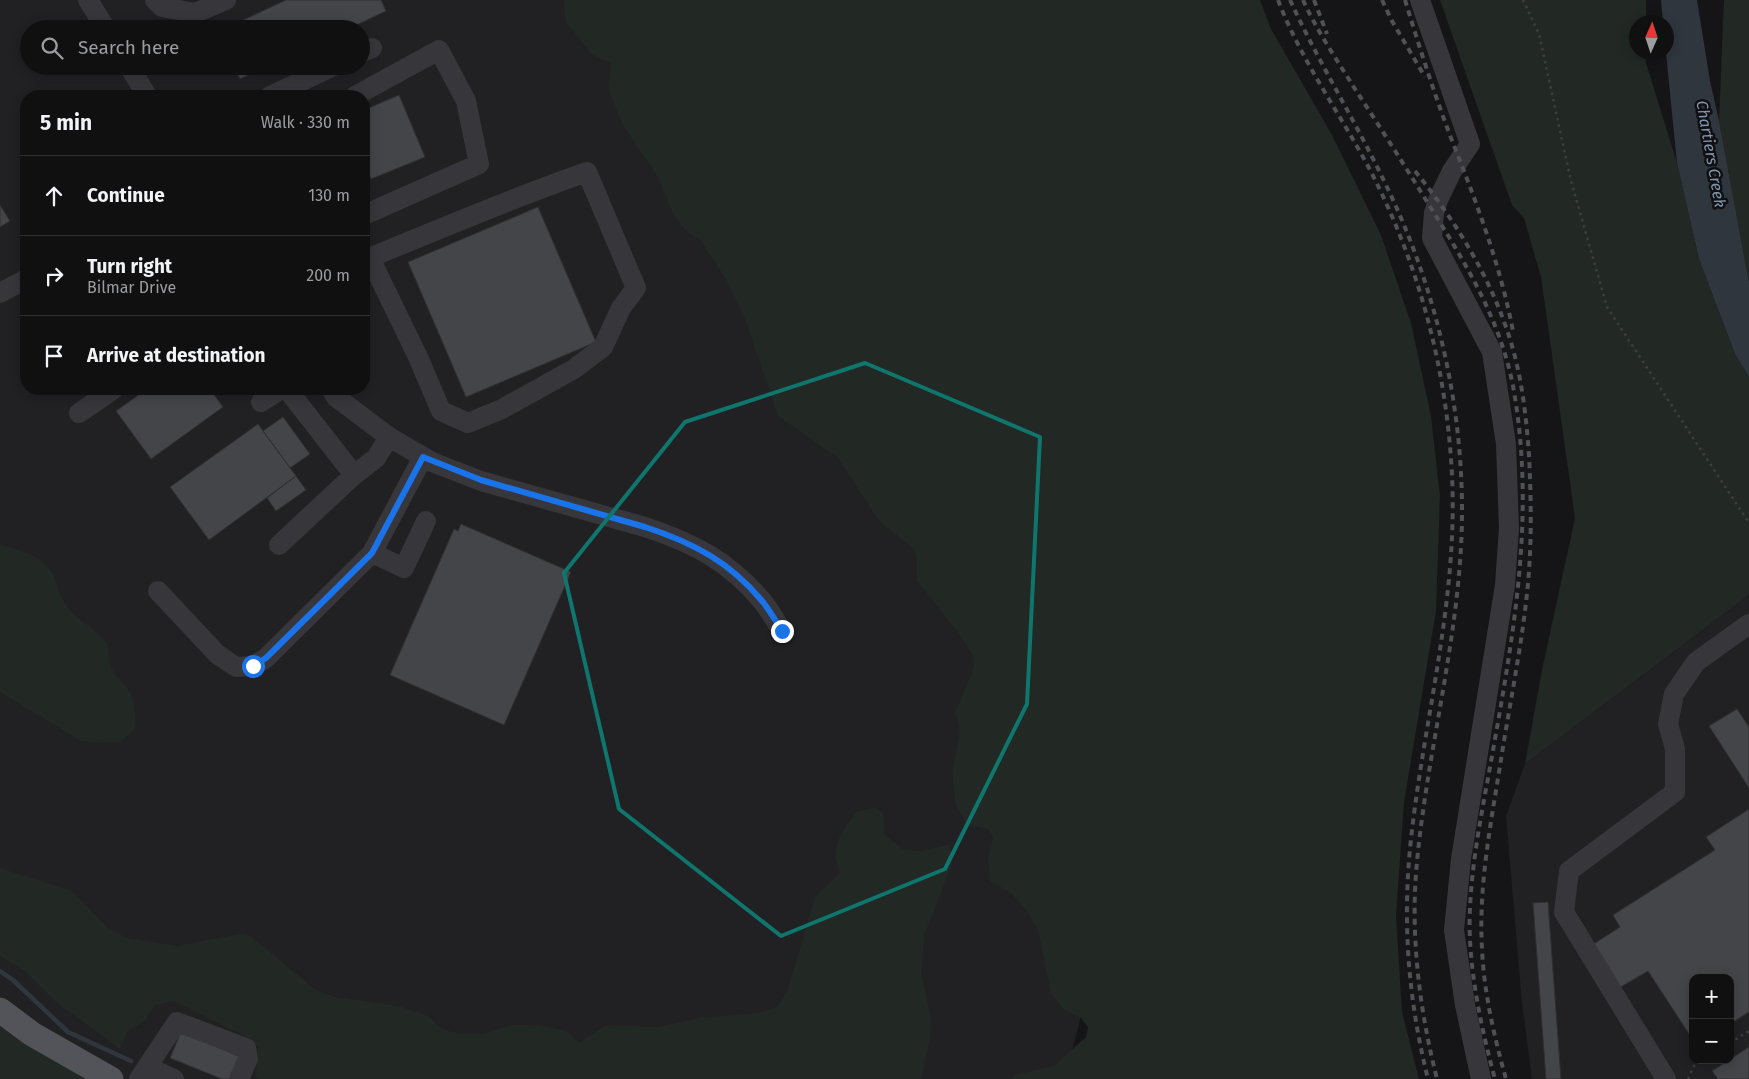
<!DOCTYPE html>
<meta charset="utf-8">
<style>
body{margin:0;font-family:"Fira Sans",sans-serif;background:#19191a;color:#f1f3f6}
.controls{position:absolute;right:15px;bottom:15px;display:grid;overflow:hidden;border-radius:10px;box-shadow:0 2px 12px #0003}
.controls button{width:45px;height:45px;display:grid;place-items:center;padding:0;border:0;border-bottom:1px solid #303031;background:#101011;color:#f1f3f6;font:25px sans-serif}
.compass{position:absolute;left:1629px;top:15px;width:45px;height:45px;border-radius:50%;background:#101011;box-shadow:0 2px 12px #0003;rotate:3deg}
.stop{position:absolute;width:15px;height:15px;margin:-11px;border:4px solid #1a73e8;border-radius:50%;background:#fff}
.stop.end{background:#1a73e8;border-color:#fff;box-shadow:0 1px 5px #0008}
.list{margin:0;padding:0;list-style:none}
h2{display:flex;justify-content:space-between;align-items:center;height:65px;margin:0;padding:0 20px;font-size:21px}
h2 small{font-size:16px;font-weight:400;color:#9c9d9f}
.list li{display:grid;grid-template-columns:32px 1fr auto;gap:15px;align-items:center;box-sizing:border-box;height:80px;padding:0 20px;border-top:1px solid #303031}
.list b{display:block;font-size:19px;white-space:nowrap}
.list p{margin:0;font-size:16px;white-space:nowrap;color:#9c9d9f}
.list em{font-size:16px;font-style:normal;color:#9c9d9f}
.icon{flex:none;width:28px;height:28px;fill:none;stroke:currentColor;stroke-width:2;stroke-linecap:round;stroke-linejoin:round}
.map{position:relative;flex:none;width:1749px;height:1079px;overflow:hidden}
.search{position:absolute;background:#101011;box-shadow:0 2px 12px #0003;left:20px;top:20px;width:350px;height:55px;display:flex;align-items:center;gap:12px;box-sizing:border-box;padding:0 18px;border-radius:28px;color:#9c9d9f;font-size:19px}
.panel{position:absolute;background:#101011;box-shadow:0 2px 12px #0003;left:20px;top:90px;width:350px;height:305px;border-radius:20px}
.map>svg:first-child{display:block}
.built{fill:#212124;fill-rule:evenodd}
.green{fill:#222823}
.water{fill:#30363e}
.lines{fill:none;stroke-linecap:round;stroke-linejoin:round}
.stream{stroke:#30363e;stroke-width:4.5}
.building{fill:#444549;stroke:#302f32}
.path{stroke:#3d3e42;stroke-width:2.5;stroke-dasharray:2.5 4;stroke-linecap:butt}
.minor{stroke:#37373b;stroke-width:20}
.major{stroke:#53545a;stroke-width:25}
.rail{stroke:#505156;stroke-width:4;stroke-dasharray:6 5;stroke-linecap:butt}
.route{stroke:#1a73e8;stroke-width:6}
.marked{fill:none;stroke:#0f766e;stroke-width:4;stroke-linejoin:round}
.labels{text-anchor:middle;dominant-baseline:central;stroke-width:5;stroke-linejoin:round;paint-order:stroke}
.water-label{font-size:16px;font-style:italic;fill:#8395ad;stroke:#101012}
</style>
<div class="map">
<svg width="1749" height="1079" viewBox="0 0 1749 1079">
<rect width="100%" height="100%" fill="#151517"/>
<path class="built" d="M 0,0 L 667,0 L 1171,662 L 1065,1079 L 111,1079 L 0,1010 ZM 29,29 L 361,29 L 361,66 L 29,66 ZM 26,96 L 364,96 L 364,389 L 26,389 Z
M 1749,595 L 1749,1079 L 1532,1079 L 1522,1003 L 1506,816 L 1525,764 ZM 1693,978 L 1730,978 L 1730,1060 L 1693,1060 Z"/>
<path class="green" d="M 564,0 L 1260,0 L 1271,29 L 1332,135 L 1381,235 L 1411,323 L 1431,416 L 1440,496 L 1436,611 L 1404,802 L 1396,916 L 1402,1012 L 1419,1079 L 1011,1079 L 1015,1075 L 1054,1066 L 1086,1037 L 1088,1027 L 1081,1018 L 1063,1009 L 1051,993 L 1038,930 L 1027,911 L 1011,893 L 990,881 L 988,859 L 993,837 L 988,829 L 967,825 L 956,806 L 952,771 L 960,732 L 956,711 L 974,667 L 973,656 L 960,635 L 917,581 L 917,558 L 913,548 L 879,521 L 838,458 L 778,416 L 744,316 L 724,276 L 701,241 L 685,230 L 673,213 L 658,177 L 622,124 L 608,88 L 611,63 L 591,54 L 566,22 Z
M 1440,0 L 1646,0 L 1646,22 L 1636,22 L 1636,52 L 1646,53 L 1646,63 L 1677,163 L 1699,259 L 1735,354 L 1749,377 L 1749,595 L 1525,764 L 1542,670 L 1575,518 L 1541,277 L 1524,218 L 1512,205 Z
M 1724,0 L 1749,0 L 1749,282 L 1719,121 Z
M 0,545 C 15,548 42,556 50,570 C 57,581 59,595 66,605 C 77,622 94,626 105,641 C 110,646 108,656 110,663 C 114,677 122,680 129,691 C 136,700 135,717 136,728 L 120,742 L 101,743 L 81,741 L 0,692 Z
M 876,807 L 883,814 L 885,835 L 902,849 L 921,851 L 950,844 L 952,864 L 925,933 L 921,972 L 931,1019 L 930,1039 L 921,1079 L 259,1079 L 256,1077 L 258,1047 L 250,1039 L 174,1001 L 155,1005 L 145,1021 L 128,1031 L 120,1049 L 56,1002 L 26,972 L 0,956 L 0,868 L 72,891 L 107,927 L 127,938 L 177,946 L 244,933 L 252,937 L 316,990 L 335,997 L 399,1006 L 428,1016 L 442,1029 L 460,1034 L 482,1034 L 513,1025 L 534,1025 L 564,1030 L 579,1042 L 607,1025 L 658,1027 L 705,1017 L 759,1013 L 778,1006 L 788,989 L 815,897 L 840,873 C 829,847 841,834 856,812 Z
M 0,1024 L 86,1079 L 0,1079 Z"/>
<path class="water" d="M 1661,0 L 1697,0 L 1710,81 L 1719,121 L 1749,282 L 1749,377 L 1735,354 L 1699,259 L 1677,163 L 1666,53 L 1666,22 L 1663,22 Z"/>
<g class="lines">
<path class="stream" d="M 0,971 L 13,980 L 68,1032 L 131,1061"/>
</g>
<path class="building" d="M 286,0 L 381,0 L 386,11 L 348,29 L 224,29 Z
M 234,66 L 267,66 L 240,79 Z
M 399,95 L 425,157 L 371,179 L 364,162 L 364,110 Z
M 0,205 L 10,221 L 0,227 Z
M 538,207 L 596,342 L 466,397 L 408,262 Z
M 147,389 L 210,389 L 223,407 L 151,459 L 116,411 Z
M 283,417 L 310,454 L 290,468 L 263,431 Z
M 258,424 L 296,476 L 209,540 L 170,487 Z
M 296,476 L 306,490 L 276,511 L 267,498 Z
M 461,524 L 571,572 L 504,725 L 390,675 L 454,529 L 458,531 Z
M 1737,709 L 1749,727 L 1749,788 L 1709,726 Z
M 1749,809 L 1749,1012 L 1730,1024 L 1730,978 L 1693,978 L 1693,1040 L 1648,971 L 1617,989 L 1589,947 L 1620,927 L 1613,915 L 1715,850 L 1706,837 Z
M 1548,902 L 1561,1079 L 1546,1079 L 1533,903 Z
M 181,1032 L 241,1057 L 232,1079 L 222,1079 L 170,1058 Z
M 1749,1047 L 1749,1079 L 1718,1079 L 1712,1071 Z"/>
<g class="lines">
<path class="path" d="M 1523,0 L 1539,34 L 1571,181 L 1607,307 L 1749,523
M 1730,1043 L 1749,1031
M 1688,1079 L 1694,1066 L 1703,1060"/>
<path class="minor" d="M 88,0 L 106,29
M 155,0 L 162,7 L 195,13 L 226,0
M 1420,0 L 1470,144 L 1452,171 L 1438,200 L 1434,213 L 1432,238 L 1492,352 L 1506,444 L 1509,528 L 1505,585 L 1461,859 L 1454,930 L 1465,1005 L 1481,1079
M 361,53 L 372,48
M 129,66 L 147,96
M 270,96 L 334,66
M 355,96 L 439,50 L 466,101 L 479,164 L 364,215
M 364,260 C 438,230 511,198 587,172 L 636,288 L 621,308 L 603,347 L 574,369 L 502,409 L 468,423 L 441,411 L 418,357 L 370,258
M 0,293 L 26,279
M 287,389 L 354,475
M 331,389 L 336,397 L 389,437 L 432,462 L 481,481 L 645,527 C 694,543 730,562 763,602 C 770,611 776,621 782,631
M 261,402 L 281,389
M 79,413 L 114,389
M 279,545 L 354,475 L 376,458 L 389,437
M 372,553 L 404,568 L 426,521
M 158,591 L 217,654 L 236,667 L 253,666 L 266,658 L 372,553 L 423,457
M 148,1067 L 174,1079
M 139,1079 L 177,1022 L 246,1048 L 248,1059 L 239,1079
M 1666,1079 L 1564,912 L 1569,871 L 1675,792 L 1675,749 L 1668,724 L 1674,694 L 1696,662 L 1749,624"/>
<path class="major" d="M 0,1010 L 32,1034 L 111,1079"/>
<path class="rail" d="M 1278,0 C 1301,60 1339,112 1369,168 C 1416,258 1444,358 1451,459 C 1461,589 1425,711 1411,839 C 1402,921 1408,999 1428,1079
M 1290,0 C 1319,63 1356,122 1386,185 C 1434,284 1461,395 1462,505 C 1463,629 1426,750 1416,873 C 1411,942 1420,1012 1437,1079
M 1303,0 C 1317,31 1337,60 1355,89 C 1380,127 1405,166 1429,205 C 1465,262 1500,319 1513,386 C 1536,512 1514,632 1492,756 C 1483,807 1472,858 1470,909 C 1467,962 1481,1028 1495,1079
M 1314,0 L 1327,34
M 1382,0 L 1392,21 L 1425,77
M 1405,0 C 1419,46 1434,93 1451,138 C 1476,201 1500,264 1513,331
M 1415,171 C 1453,218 1487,271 1507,330 C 1521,370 1526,413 1529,455 C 1531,498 1532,540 1528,583 C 1523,638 1512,692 1503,747 C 1493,813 1478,881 1482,949 C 1484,993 1494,1036 1506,1079"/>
</g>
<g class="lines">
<path class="route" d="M 253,666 L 266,658 L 372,553 L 423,457 L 481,480 L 645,527 C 694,543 730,562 763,602 C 770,611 776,621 782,631"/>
</g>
<path class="marked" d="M 865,363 L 1040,437 L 1027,704 L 945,869 L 781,936 L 619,809 L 564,573 L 685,422 Z"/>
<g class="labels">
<g class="water-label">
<text transform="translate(1711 154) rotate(80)">Chartiers Creek</text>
</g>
</g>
</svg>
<div class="controls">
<button>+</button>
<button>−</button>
</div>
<svg class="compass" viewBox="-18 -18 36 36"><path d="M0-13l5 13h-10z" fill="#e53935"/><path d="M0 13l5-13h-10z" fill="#9c9d9f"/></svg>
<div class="stop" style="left:253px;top:666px"></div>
<div class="stop end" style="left:782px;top:631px"></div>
<div class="search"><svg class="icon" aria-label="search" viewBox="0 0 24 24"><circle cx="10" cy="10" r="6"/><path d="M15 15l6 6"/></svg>Search here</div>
<section class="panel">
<h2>5 min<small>Walk · 330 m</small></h2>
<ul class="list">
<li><svg class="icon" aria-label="ahead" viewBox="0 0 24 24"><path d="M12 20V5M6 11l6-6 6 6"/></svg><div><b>Continue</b></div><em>130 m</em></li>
<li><svg class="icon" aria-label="right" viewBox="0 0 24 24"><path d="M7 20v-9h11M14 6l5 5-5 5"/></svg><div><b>Turn right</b><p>Bilmar Drive</p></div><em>200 m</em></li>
<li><svg class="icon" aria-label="arrive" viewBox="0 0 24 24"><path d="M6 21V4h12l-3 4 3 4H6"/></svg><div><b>Arrive at destination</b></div></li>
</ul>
</section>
</div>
